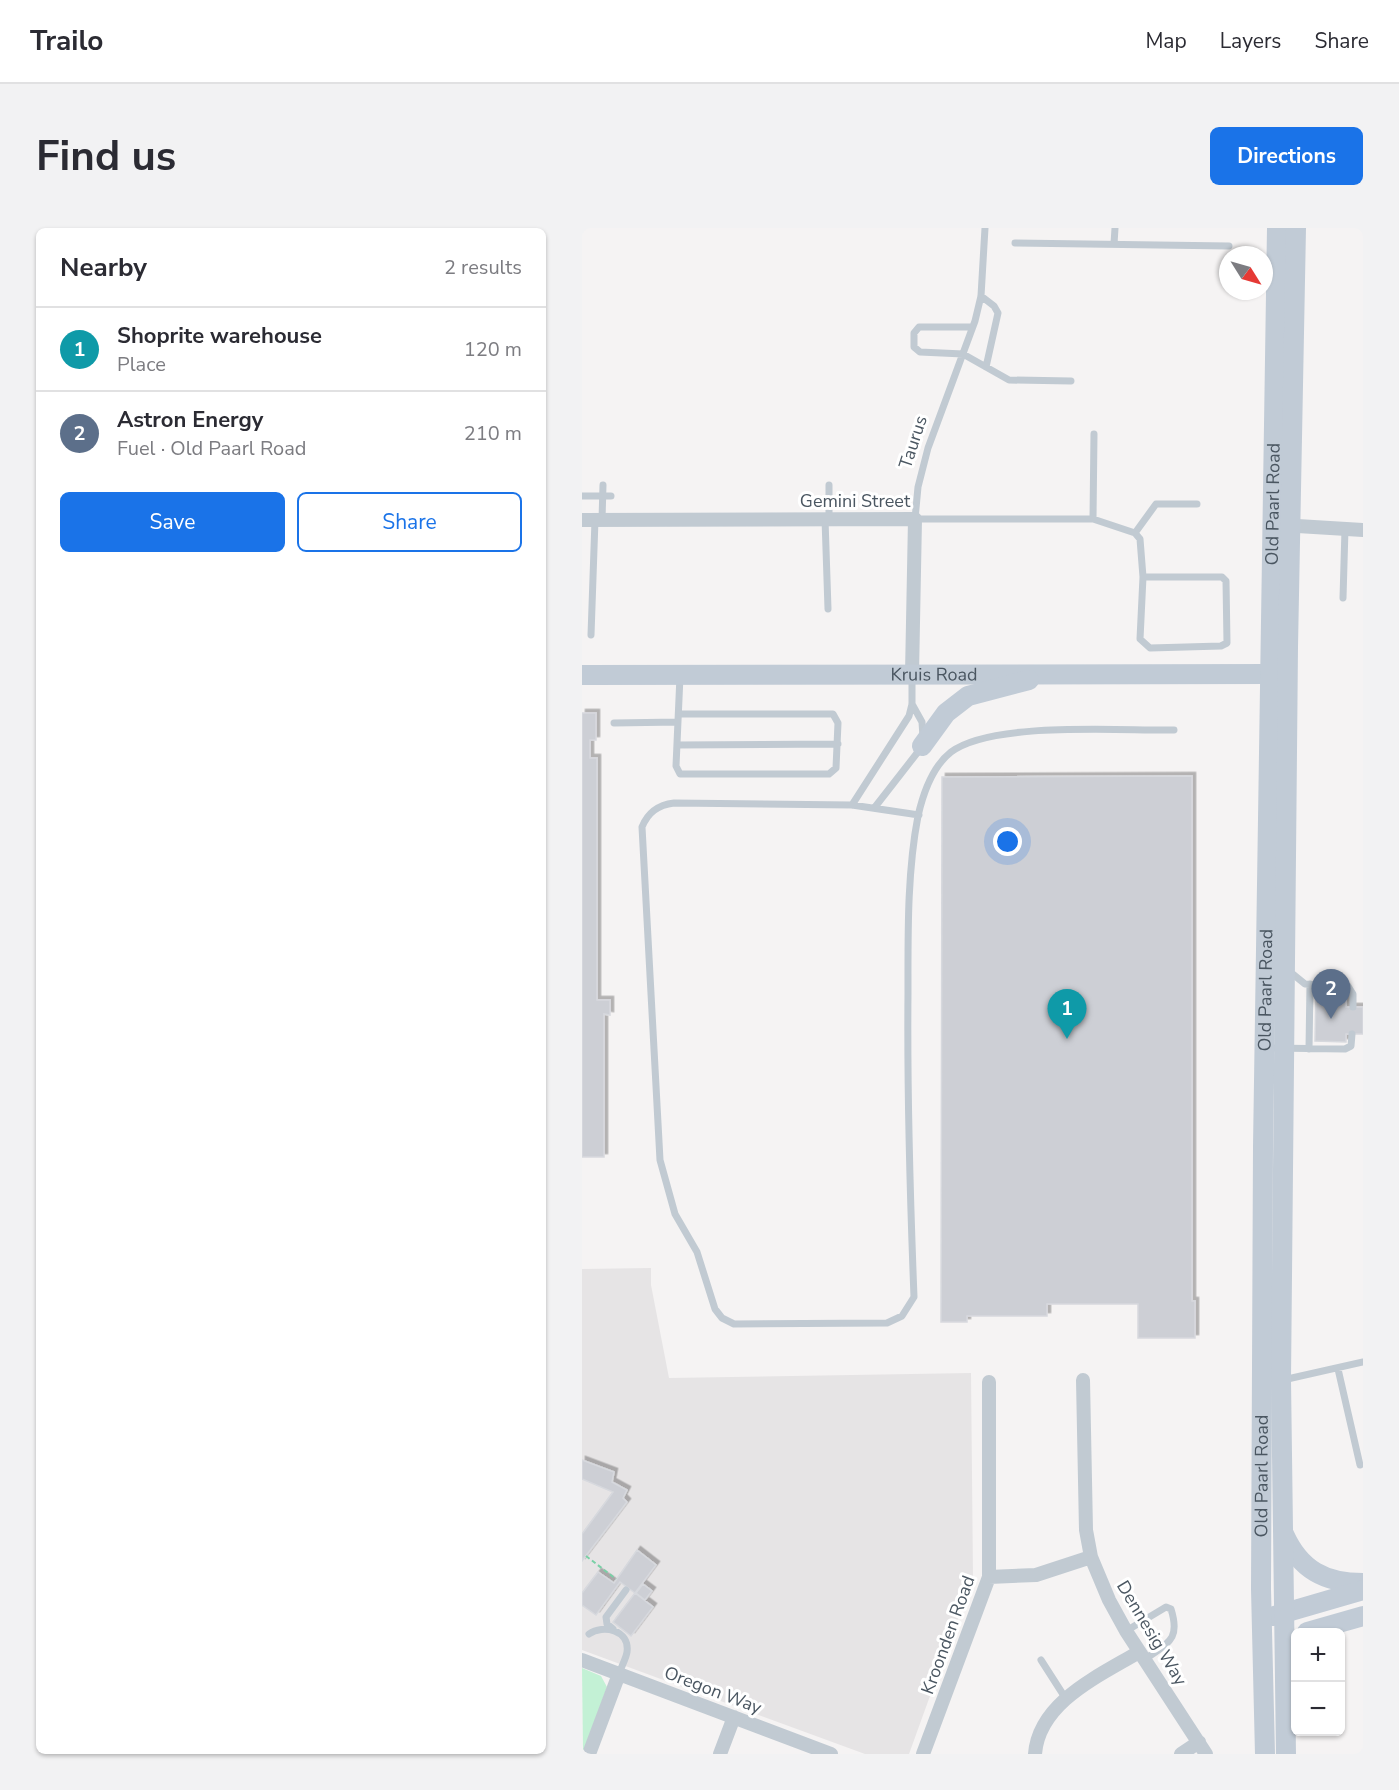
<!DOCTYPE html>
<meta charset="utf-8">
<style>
body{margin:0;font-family:"Nunito Sans",sans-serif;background:#f2f2f3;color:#2b2b33}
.controls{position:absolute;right:18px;bottom:18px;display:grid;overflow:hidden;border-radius:9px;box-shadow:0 2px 4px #0004}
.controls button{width:54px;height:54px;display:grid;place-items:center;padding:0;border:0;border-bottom:2px solid #e1e1e2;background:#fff;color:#2b2b33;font:30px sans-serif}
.compass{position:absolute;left:637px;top:18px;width:54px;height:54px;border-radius:50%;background:#fff;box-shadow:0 2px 4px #0004;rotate:127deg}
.you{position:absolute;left:426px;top:614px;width:21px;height:21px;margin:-15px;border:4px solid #fff;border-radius:50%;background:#1a73e8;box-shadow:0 0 0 9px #1a73e833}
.badge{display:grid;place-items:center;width:39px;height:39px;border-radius:50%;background:#1a73e8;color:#fff;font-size:20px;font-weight:700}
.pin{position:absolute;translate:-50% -50px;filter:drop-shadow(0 2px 3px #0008)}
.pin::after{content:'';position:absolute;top:32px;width:21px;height:18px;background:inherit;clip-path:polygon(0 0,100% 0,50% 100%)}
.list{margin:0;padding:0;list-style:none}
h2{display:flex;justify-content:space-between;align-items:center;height:78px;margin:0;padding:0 24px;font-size:26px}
h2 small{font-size:20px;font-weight:400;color:#7c7c81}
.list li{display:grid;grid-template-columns:39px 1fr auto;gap:18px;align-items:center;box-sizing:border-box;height:84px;padding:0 24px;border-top:2px solid #e1e1e2}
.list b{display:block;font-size:22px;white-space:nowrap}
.list p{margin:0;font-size:20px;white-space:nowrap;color:#7c7c81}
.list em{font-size:20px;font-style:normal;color:#7c7c81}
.actions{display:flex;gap:12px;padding:18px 24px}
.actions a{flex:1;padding:14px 0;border:2px solid #1a73e8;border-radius:9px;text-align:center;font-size:21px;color:#1a73e8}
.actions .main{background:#1a73e8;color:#fff}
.map{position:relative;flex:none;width:781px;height:1526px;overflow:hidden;border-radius:9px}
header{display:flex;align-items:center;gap:36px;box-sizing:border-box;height:84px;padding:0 30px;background:#fff;border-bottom:2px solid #e1e1e2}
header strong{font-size:28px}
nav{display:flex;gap:33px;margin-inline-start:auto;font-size:21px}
.intro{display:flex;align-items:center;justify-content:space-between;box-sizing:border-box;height:144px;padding:0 36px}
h1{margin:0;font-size:42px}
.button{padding:15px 27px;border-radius:9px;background:#1a73e8;color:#fff;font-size:21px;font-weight:700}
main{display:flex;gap:36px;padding:0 36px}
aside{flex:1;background:#fff;border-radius:9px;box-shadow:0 2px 4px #0004}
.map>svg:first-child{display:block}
.education{fill:#e6e4e5}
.green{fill:#c3f1d5}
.building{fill:#cdcfd5;stroke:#d7d9de;stroke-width:1.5;filter:url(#shadow)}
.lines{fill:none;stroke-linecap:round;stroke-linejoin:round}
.path{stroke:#7ad0a6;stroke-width:2;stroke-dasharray:4.5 3;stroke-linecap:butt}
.lane{stroke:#c1cad2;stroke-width:7}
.street{stroke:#c1cad2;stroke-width:14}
.secondary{stroke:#c1cbd6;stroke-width:20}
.labels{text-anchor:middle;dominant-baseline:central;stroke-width:6;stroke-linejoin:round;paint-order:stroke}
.street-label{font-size:18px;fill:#4a5661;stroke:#fff}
</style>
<header>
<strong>Trailo</strong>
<nav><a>Map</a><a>Layers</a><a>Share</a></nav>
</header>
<div class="intro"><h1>Find us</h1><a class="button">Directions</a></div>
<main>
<aside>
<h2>Nearby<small>2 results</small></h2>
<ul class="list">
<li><span class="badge" style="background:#0f9aa8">1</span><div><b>Shoprite warehouse</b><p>Place</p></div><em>120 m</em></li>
<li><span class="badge" style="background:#5c6f8a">2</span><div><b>Astron Energy</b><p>Fuel · Old Paarl Road</p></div><em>210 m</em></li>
</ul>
<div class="actions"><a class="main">Save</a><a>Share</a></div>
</aside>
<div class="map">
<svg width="781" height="1526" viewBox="0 0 781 1526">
<defs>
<filter id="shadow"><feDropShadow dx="3.5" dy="-3.5" stdDeviation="0" flood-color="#0004"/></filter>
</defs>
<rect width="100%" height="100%" fill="#f5f3f3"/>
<path class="education" d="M 69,1040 L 69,1057 L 87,1150 L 389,1145 L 391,1349 L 327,1526 L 283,1526 L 0,1422 L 0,1041 Z"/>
<path class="green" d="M 0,1440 L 19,1448 L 25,1459 L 1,1526 Z"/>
<path class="building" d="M 0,485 L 14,485 L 14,512 L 8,512 L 8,530 L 15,530 L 15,772 L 28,772 L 28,787 L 22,786 L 22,929 L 0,929 Z
M 610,548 L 610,1073 L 613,1073 L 613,1110 L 556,1110 L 556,1076 L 465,1076 L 465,1088 L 385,1088 L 385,1094 L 359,1094 L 360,549 Z
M 734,760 L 764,760 L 764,779 L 781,779 L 781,806 L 764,806 L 764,814 L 733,813 Z
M 0,1232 L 32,1244 L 30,1254 L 45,1262 L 41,1270 L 45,1274 L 0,1333 L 0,1306 L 31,1264 L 0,1251 Z
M 55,1322 L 74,1337 L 53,1365 L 38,1354 L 14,1387 L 0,1377 L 0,1365 L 16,1344 L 32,1355 Z
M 61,1356 L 70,1363 L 63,1372 L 54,1365 Z
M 53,1365 L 71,1379 L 49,1408 L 31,1394 Z"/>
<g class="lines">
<path class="path" d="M 4,1328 L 34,1351"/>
<path class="lane" d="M 403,0 L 399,68 L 393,93 L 346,220 L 336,259 L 333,291 L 511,291 L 553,305 L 558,311 L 561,349 L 558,411 L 568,420 L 639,418 L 645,415 L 644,353 L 640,349 L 561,349
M 433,15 L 647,18
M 532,16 L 533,0
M 399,68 L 412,78 L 416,85 L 404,139
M 390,99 L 337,99 L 332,105 L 332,119 L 338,124 L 381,126 L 427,152 L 489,153
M 247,257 L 247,291
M 0,268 L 29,268
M 243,291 L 246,381
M 511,291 L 512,206
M 20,292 L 21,257
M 553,305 L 574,276 L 615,276
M 761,370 L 763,301
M 9,407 L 13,292
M 330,476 L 340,494 L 341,509
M 97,486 L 251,486 L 256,495 L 254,540 L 247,546 L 98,546 L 94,538 L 98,448
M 32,495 L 96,494
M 95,517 L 256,516
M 270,577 L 327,488 L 330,476 L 330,450
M 293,579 L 339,520
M 337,587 L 270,577 L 92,575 C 76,577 66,584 60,599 L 78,932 L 93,986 L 115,1024 L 133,1081 L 140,1090 L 152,1096 L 305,1095 L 320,1088 L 332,1069 C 328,967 325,866 326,765 C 326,707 325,645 336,588 C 341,566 351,538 369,524 C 410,493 538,503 592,502
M 707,743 L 723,756 L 766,758 L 771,766 L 771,779
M 683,820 L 763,821 L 769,818 L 770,806
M 727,821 L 728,756
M 756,1141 L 778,1237
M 701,1152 L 781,1134
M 31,1401 L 25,1396 L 24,1389 L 44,1362
M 544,1403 L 584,1379 L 589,1381 C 599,1413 585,1415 562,1432
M 7,1406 C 21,1396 48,1402 45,1424 C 44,1431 39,1439 37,1446
M 459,1432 L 484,1471"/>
<path class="street" d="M 0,292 L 333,291 L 330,446
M 699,297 L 781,302
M 501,1152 L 504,1302 L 509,1329 L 527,1372 L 544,1403 L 624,1526
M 407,1349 L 454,1347 L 509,1329
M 0,1432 L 249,1526
M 7,1526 L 37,1446
M 138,1526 L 152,1489
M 341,1526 L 407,1349 L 407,1154
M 453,1526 C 457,1474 517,1448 557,1424
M 599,1526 L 617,1514"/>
<g class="secondary">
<path id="s1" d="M 0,447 L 700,446"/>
<path d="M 340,518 L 364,485 L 386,468 L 447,452"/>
<path d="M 702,1306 C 718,1342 743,1355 781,1355"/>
<path d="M 692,1388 L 781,1362"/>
<path d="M 725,1404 L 781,1388"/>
<path id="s2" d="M 683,1526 L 679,1361 L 681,919 L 695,0"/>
<path d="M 704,1526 L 699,1152 L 706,419 L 714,0"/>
</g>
</g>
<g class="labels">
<g class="street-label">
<text transform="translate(331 214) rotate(-72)">Taurus</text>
<text x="273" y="273">Gemini Street</text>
<text stroke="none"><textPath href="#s2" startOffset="1250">Old Paarl Road</textPath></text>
<text stroke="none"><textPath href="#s1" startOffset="352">Kruis Road</textPath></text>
<text stroke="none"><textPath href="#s2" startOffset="764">Old Paarl Road</textPath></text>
<text stroke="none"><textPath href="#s2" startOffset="278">Old Paarl Road</textPath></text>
<text transform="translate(570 1405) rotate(59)">Dennesig Way</text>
<text transform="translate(366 1407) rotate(-70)">Kroonden Road</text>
<text transform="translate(131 1462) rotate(21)">Oregon Way</text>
</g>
</g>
</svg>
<div class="controls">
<button>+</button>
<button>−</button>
</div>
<svg class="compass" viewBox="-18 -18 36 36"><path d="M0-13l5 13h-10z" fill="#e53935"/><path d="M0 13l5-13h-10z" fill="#7c7c81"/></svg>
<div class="you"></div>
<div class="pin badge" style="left:485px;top:811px;background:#0f9aa8">1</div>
<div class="pin badge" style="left:749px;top:791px;background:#5c6f8a">2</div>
</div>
</main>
